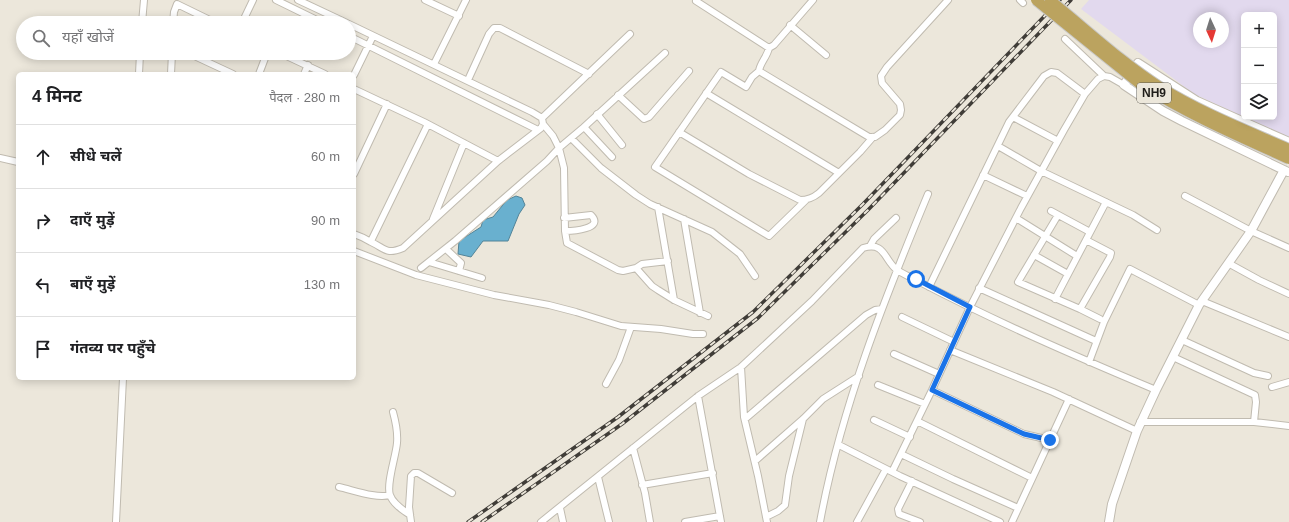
<!DOCTYPE html>
<html lang="hi">
<meta charset="utf-8">
<style>
body{margin:0;font-family:Arial,"Noto Sans Devanagari",sans-serif;background:#f6f6f6;color:#202124}
.controls{position:absolute;right:12px;top:12px;display:grid;overflow:hidden;border-radius:6px;box-shadow:0 2px 10px #0003}
.controls button{width:36px;height:36px;display:grid;place-items:center;padding:0;border:0;border-bottom:1px solid #e0e0e0;background:#fff;color:#202124;font:20px sans-serif}
.compass{position:absolute;left:1193px;top:12px;width:36px;height:36px;border-radius:50%;background:#fff;box-shadow:0 2px 10px #0003;rotate:176deg}
.stop{position:absolute;width:12px;height:12px;margin:-9px;border:3px solid #1a73e8;border-radius:50%;background:#fff}
.stop.end{background:#1a73e8;border-color:#fff;box-shadow:0 1px 4px #0008}
.list{margin:0;padding:0;list-style:none}
h2{display:flex;justify-content:space-between;align-items:center;height:52px;margin:0;padding:0 16px;font-size:17px}
h2 small{font-size:13px;font-weight:400;color:#757577}
.list li{display:grid;grid-template-columns:26px 1fr auto;gap:12px;align-items:center;box-sizing:border-box;height:64px;padding:0 16px;border-top:1px solid #e0e0e0}
.list b{display:block;font-size:15px;white-space:nowrap}
.list em{font-size:13px;font-style:normal;color:#757577}
.icon{flex:none;width:22px;height:22px;fill:none;stroke:currentColor;stroke-width:2;stroke-linecap:round;stroke-linejoin:round}
.map{position:relative;flex:none;width:1289px;height:522px;overflow:hidden}
.search{position:absolute;background:#fff;box-shadow:0 2px 10px #0003;left:16px;top:16px;width:340px;height:44px;display:flex;align-items:center;gap:10px;box-sizing:border-box;padding:0 14px;border-radius:22px;color:#757577;font-size:15px}
.panel{position:absolute;background:#fff;box-shadow:0 2px 10px #0003;left:16px;top:72px;width:340px;height:308px;border-radius:6px}
.map>svg:first-child{display:block}
.industrial{fill:#e2d9ee;fill-rule:evenodd}
.water{fill:#69b0cf;stroke:#538498}
.lines{fill:none;stroke-linecap:round;stroke-linejoin:round}
.minor-casing{stroke:#c0bbb0;stroke-width:8}
.tertiary-casing{stroke:#c0bbb0;stroke-width:10}
.minor{stroke:#fff;stroke-width:6}
.tertiary{stroke:#fff;stroke-width:8}
.rail-casing{stroke:#403d38;stroke-width:3.5}
.rail{stroke:#ece7db;stroke-width:2;stroke-dasharray:6;stroke-linecap:butt}
.trunk-bridge-casing{stroke:#c9c9c8;stroke-width:12;stroke-linecap:butt}
.trunk-bridge{stroke:#bba35f;stroke-width:10}
.route{stroke:#1a73e8;stroke-width:5}
.labels{text-anchor:middle;dominant-baseline:central;stroke-width:3.5;stroke-linejoin:round;paint-order:stroke}
.shield{fill:#ece7db;stroke:#5c5a53;stroke-width:1}
.shield-label{font-size:12px;font-weight:bold;fill:#1f1d19}
</style>
<div class="map">
<svg width="1289" height="522" viewBox="0 0 1289 522">
<rect width="100%" height="100%" fill="#ece7db"/>
<path class="industrial" d="M 1089,0 L 1289,0 L 1289,137 L 1244,117 L 1274,117 L 1274,15 L 1244,15 L 1244,117 L 1194,94 L 1081,9 ZM 1199,18 L 1223,18 L 1223,42 L 1199,42 Z"/>
<path class="water" d="M 516,196 L 522,198 L 525,205 L 519,214 L 508,241 L 483,241 L 471,257 L 458,254 L 459,241 L 481,227 L 483,220 L 493,217 L 507,200 Z"/>
<g class="lines">
<defs>
<path id="minor" d="M 276,0 L 323,23
M 298,0 L 347,23
M 425,0 L 459,16
M 1020,0 L 1023,3
M 696,1 L 769,48 L 774,45 L 813,0
M 142,23 L 144,0
M 173,23 L 174,12 L 177,4 L 216,23
M 242,23 L 253,0
M 349,24 L 532,112 L 542,118 L 543,124 L 541,128 L 498,161 L 403,248 C 386,255 386,249 371,242 C 366,239 360,236 354,234
M 790,25 L 826,55
M 349,36 L 538,130
M 1065,39 L 1104,76
M 769,48 C 767,57 760,63 759,71 L 869,137 L 875,137 L 885,130 L 900,115 L 901,110 L 900,104 L 882,83 L 881,76 L 887,67 L 948,0
M 188,53 L 233,74
M 280,53 L 325,74
M 434,64 L 466,0
M 759,71 L 752,77 L 746,87 L 721,72 L 655,167 L 769,236 L 806,200
M 139,74 L 140,53
M 171,74 L 172,53
M 259,74 L 267,53
M 304,74 L 308,65
M 354,75 L 373,36
M 468,80 L 489,34 L 494,28 L 500,28 L 589,74
M 354,89 L 424,122 L 498,161
M 706,93 L 839,173
M 618,95 L 644,119 L 649,117 L 689,71
M 597,114 L 622,145
M 1013,117 L 1058,141
M 542,118 L 630,34
M 543,124 L 553,136 L 559,148 L 564,168 L 565,231 L 567,243 L 618,270 L 623,271 L 636,268 L 652,286 L 658,290 L 674,300 L 708,316
M 584,127 L 612,157
M 679,132 L 749,174 L 800,200 C 808,200 813,198 819,193 L 860,152 L 873,137
M 571,138 L 601,168 L 636,195 L 650,204 L 712,232 L 740,254 L 755,276
M 998,146 L 1041,171 L 1133,215 L 1157,230
M 0,158 L 18,162
M 354,174 L 387,104
M 983,175 L 1027,196
M 1185,196 L 1251,231 L 1289,248
M 658,207 L 674,300
M 1051,211 L 1090,232
M 1058,215 L 1018,282 L 1080,309 L 1100,319
M 564,218 L 591,215 C 605,229 572,231 565,231
M 1016,218 L 1077,256
M 433,219 L 464,143
M 684,219 L 700,313
M 371,241 L 428,124
M 870,246 L 874,239 L 896,218
M 446,249 L 461,263 L 459,271
M 354,251 L 416,275 L 494,295 L 549,305 L 576,312 L 621,326 L 661,329 L 693,334 L 703,334
M 1034,255 L 1068,274
M 429,262 L 482,278
M 1228,263 L 1259,280 L 1289,294
M 421,268 L 455,241 L 547,161 L 559,148 L 584,127 L 665,53
M 636,268 L 642,264 L 668,261
M 929,287 L 1009,122 L 1044,76 L 1051,72 L 1057,73 L 1085,94
M 979,288 L 1096,341
M 1055,299 L 1106,202
M 1202,301 L 1289,337
M 1080,309 L 1110,257 L 1111,253 L 1086,240
M 902,317 L 954,342
M 1182,340 L 1254,373 L 1268,376
M 950,350 L 1053,392 L 1137,431
M 894,354 L 939,374
M 1173,357 L 1255,395 L 1256,402 L 1254,422
M 1089,362 L 1104,322 L 1130,269 L 1199,305
M 741,367 L 744,417 L 758,476 L 767,522
M 606,384 L 619,360 L 631,327
M 878,385 L 925,404
M 1272,387 L 1289,382
M 932,390 L 1024,434 L 1050,440
M 698,396 L 721,522
M 393,412 C 396,423 398,432 397,443 C 396,456 386,484 390,495 C 393,504 403,510 410,515
M 745,419 L 866,315 L 875,310 L 882,309
M 874,420 L 910,437
M 917,421 L 1032,478
M 1140,422 L 1254,422 L 1289,426
M 839,445 L 900,476 L 1000,522
M 633,448 L 645,493 L 650,522
M 901,454 L 953,479 L 1018,508
M 755,461 L 803,419 L 823,399 L 859,376
M 892,472 L 932,390 L 970,307 L 1021,208 L 1064,130 L 1085,94 L 1098,79 L 1104,76 L 1110,77 L 1124,85
M 598,477 L 609,522
M 912,481 L 898,509 L 899,514 L 920,522
M 642,485 L 713,473
M 339,487 C 353,490 377,499 390,495
M 560,508 L 563,522
M 766,517 L 778,511 L 785,505 L 789,476 L 803,419
M 116,522 L 123,378
M 411,522 L 409,507 L 411,476 L 414,473 L 418,473 L 452,493
M 541,522 L 698,396 L 741,367 L 812,301 L 863,248 C 885,241 884,260 897,270 C 903,274 910,277 916,280 C 994,321 1075,356 1156,390
M 685,522 L 720,516
M 820,522 C 841,408 884,300 928,194
M 857,522 L 886,469
M 1012,522 L 1069,399"/>
<path id="tertiary" d="M 1288,172 L 1182,121 L 1163,111 L 1124,85 L 1138,63 L 1197,101 L 1289,142
M 1109,522 L 1112,504 L 1137,431 L 1156,390 L 1199,305 L 1251,231 L 1284,170"/>
</defs>
<use href="#minor" class="minor-casing"/>
<use href="#tertiary" class="tertiary-casing"/>
<use href="#minor" class="minor"/>
<use href="#tertiary" class="tertiary"/>
<defs>
<path id="rail" d="M 468,522 L 618,417 L 753,312 L 863,204 L 1060,0
M 482,522 L 622,424 L 758,318 L 868,210 L 1071,0"/>
</defs>
<use href="#rail" class="rail-casing"/>
<use href="#rail" class="rail"/>
<defs>
<path id="trunk-bridge" d="M 1036,0 L 1140,84 C 1187,114 1238,136 1289,159
M 1050,0 C 1086,29 1121,62 1160,87 C 1200,112 1246,130 1289,149"/>
</defs>
<use href="#trunk-bridge" class="trunk-bridge-casing"/>
<use href="#trunk-bridge" class="trunk-bridge"/>
</g>
<g class="lines">
<path class="route" d="M 916,279 L 970,307 L 932,390 L 1024,434 L 1050,440"/>
</g>
<g class="labels">
<rect class="shield" x="1137" y="83" width="34" height="20" rx="3"/>
<g class="shield-label">
<text x="1154" y="93">NH9</text>
</g>
</g>
</svg>
<div class="controls">
<button>+</button>
<button>−</button>
<button><svg class="icon" aria-label="layers" viewBox="0 0 24 24"><path d="M12 4l9 5-9 5-9-5zM3 14l9 5 9-5"/></svg></button>
</div>
<svg class="compass" viewBox="-18 -18 36 36"><path d="M0-13l5 13h-10z" fill="#e53935"/><path d="M0 13l5-13h-10z" fill="#757577"/></svg>
<div class="stop" style="left:916px;top:279px"></div>
<div class="stop end" style="left:1050px;top:440px"></div>
<div class="search"><svg class="icon" aria-label="search" viewBox="0 0 24 24"><circle cx="10" cy="10" r="6"/><path d="M15 15l6 6"/></svg>यहाँ खोजें</div>
<section class="panel">
<h2>4 मिनट<small>पैदल · 280 m</small></h2>
<ul class="list">
<li><svg class="icon" aria-label="ahead" viewBox="0 0 24 24"><path d="M12 20V5M6 11l6-6 6 6"/></svg><div><b>सीधे चलें</b></div><em>60 m</em></li>
<li><svg class="icon" aria-label="right" viewBox="0 0 24 24"><path d="M7 20v-9h11M14 6l5 5-5 5"/></svg><div><b>दाएँ मुड़ें</b></div><em>90 m</em></li>
<li><svg class="icon" aria-label="left" viewBox="0 0 24 24"><path d="M17 20v-9H6M10 6l-5 5 5 5"/></svg><div><b>बाएँ मुड़ें</b></div><em>130 m</em></li>
<li><svg class="icon" aria-label="arrive" viewBox="0 0 24 24"><path d="M6 21V4h12l-3 4 3 4H6"/></svg><div><b>गंतव्य पर पहुँचे</b></div></li>
</ul>
</section>
</div>
